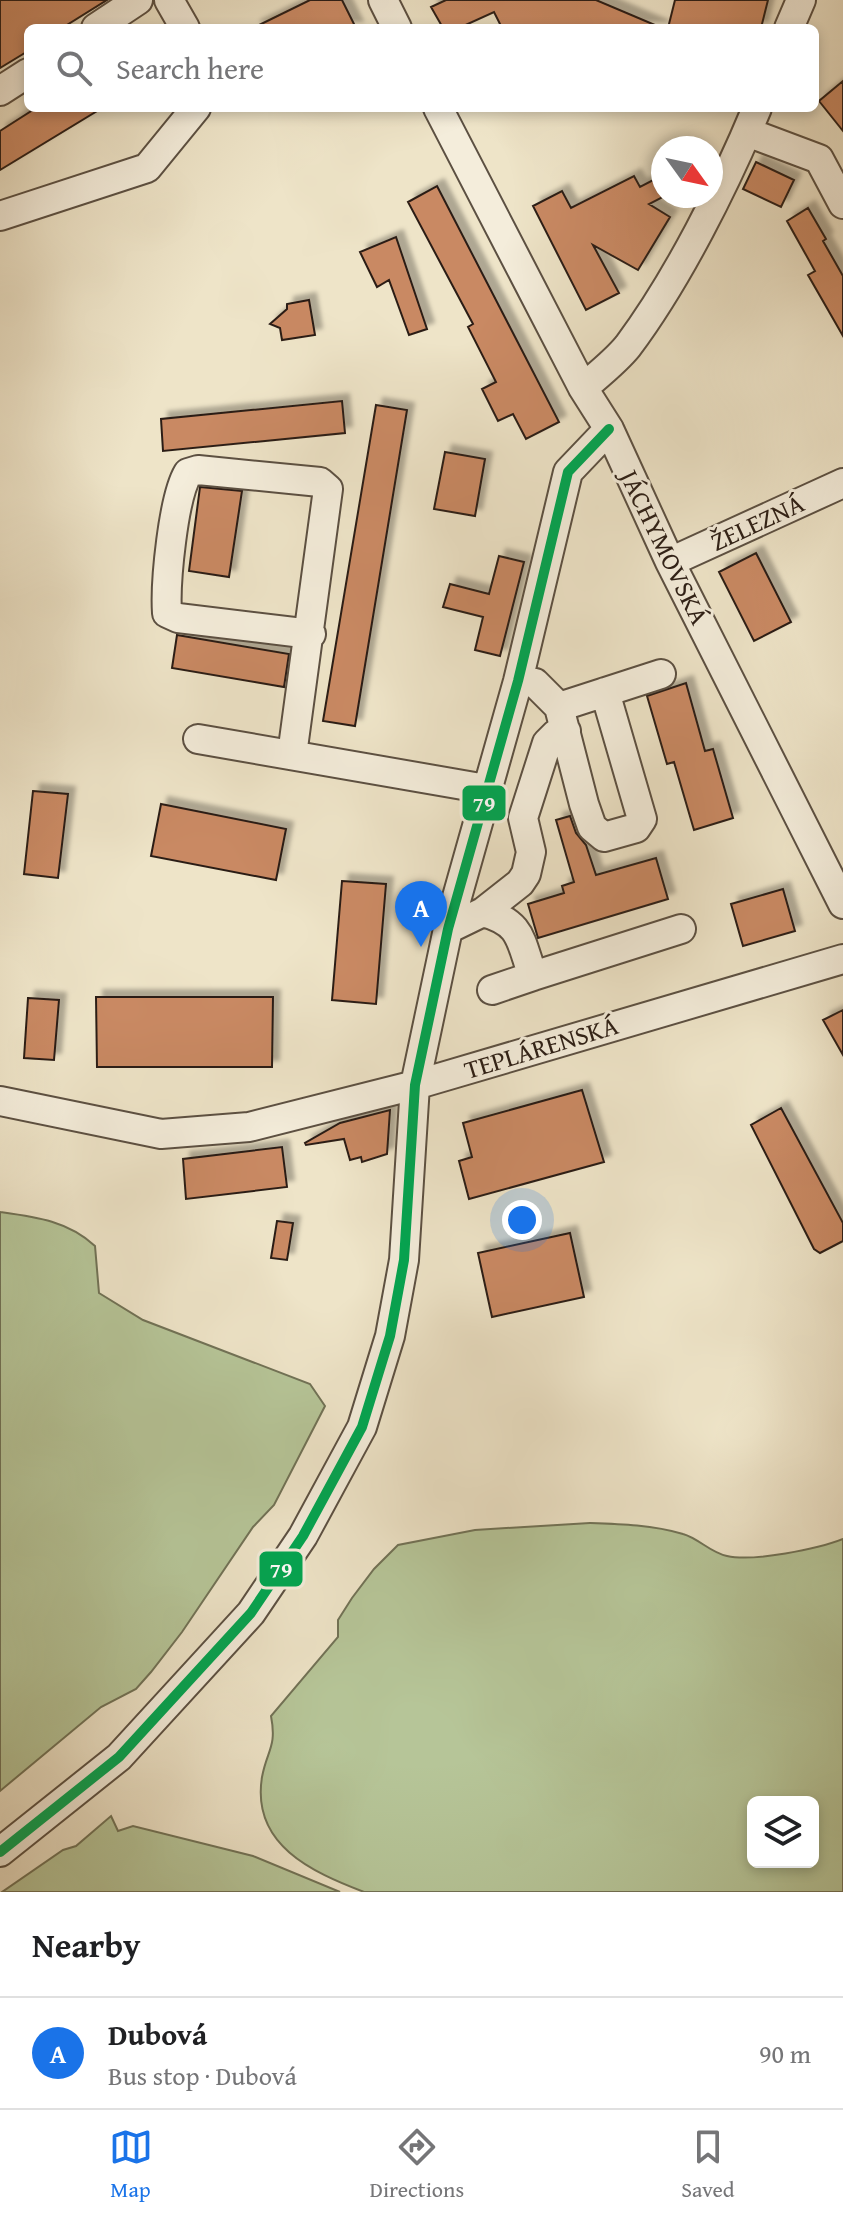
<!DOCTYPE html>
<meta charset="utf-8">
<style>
body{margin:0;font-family:"Gentium Book Plus",serif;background:#f2f2f2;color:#202124}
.controls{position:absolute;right:24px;bottom:24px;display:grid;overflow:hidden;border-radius:12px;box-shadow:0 4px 12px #0003}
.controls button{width:72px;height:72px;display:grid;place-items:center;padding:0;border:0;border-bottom:2px solid #e0e0e0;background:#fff;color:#202124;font:40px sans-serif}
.compass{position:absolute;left:651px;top:136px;width:72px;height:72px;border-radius:50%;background:#fff;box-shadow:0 4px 12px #0003;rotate:123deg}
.you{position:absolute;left:522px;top:1220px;width:28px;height:28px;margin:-20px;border:6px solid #fff;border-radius:50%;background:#1a73e8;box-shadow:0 0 0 12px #1a73e833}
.badge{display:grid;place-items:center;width:52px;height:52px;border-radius:50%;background:#1a73e8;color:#fff;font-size:26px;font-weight:700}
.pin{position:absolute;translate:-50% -66px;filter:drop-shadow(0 2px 4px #0008)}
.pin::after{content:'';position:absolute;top:42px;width:28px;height:24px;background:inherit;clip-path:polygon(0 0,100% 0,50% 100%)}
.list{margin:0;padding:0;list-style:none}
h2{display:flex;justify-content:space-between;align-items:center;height:104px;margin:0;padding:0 32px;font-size:34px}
h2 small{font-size:26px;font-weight:400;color:#757577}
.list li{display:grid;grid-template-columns:52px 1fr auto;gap:24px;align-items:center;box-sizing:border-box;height:112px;padding:0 32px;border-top:2px solid #e0e0e0}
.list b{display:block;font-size:30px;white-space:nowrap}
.list p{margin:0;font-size:26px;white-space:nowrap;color:#757577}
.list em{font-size:26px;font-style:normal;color:#757577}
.icon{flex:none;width:44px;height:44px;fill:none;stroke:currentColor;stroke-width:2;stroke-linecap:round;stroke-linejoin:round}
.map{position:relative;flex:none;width:843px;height:1892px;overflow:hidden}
.search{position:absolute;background:#fff;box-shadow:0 4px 12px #0003;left:24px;right:24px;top:24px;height:88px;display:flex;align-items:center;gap:20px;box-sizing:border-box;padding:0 28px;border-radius:12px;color:#757577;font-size:30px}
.sheet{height:216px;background:#fff}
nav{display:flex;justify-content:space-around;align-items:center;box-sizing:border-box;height:112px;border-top:2px solid #e0e0e0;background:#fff;font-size:22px;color:#757577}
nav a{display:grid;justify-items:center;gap:4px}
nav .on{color:#1a73e8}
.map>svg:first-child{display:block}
.green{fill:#b6c598;stroke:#717256;stroke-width:2;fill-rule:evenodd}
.building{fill:#c98963;stroke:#2c1e15;stroke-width:2;filter:url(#shadow)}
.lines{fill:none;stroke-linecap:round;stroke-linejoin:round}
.minor-casing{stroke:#5c5042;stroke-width:32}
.minor{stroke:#f4eddb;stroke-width:28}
.bus-1-casing{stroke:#f4eddb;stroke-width:16}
.bus-1{stroke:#00a651;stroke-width:10}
.labels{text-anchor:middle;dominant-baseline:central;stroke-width:6;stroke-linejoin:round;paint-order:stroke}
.street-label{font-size:26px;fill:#2c1e15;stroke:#f4eddb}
.line-badge{stroke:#f4eddb;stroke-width:3}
.badge-label{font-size:22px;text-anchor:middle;font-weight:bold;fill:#fff}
</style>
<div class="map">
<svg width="843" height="1892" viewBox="0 0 843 1892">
<defs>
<filter id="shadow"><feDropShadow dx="7" dy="-7" stdDeviation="2" flood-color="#0004"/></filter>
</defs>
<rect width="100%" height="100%" fill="#eee4c8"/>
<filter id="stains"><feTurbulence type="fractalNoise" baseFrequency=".0025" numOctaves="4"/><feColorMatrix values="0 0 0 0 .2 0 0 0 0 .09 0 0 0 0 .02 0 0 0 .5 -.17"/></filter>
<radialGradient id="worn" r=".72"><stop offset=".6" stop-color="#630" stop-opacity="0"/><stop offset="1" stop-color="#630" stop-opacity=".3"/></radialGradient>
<path class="green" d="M 0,1212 C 36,1217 68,1221 95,1246 L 99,1293 L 143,1320 L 310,1384 L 325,1406 L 274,1505 L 253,1527 L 182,1632 L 151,1672 L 136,1689 L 101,1707 L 0,1791 Z
M 590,1523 C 621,1524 653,1525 683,1534 C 698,1538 711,1553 727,1556 C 753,1562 818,1549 843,1539 L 843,1892 L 364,1892 C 312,1872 251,1845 262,1777 C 267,1750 277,1747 271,1716 L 338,1637 L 338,1620 L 352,1598 L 374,1569 L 398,1545 L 475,1530 ZM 813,1802 L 813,1862 L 753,1862 L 753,1802 Z
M 111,1816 L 118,1831 L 133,1826 L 253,1856 L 340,1892 L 2,1892 L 63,1850 L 76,1846 Z"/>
<path class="building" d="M 0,0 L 107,0 L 62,28 L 28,28 L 28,51 L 0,68 Z
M 310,0 L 342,0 L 356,28 L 253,28 Z
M 446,0 L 596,0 L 662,28 L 502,28 L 494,12 L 459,28 L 443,28 L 431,7 Z
M 675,0 L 768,0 L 761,28 L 668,28 Z
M 843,81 L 843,131 L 819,101 Z
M 36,108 L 102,108 L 0,170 L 0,131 Z
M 756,162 L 794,180 L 781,207 L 743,189 Z
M 663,175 L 663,197 L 649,204 L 670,217 L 638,270 L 593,245 L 619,293 L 586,310 L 533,206 L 562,191 L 571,208 L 634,176 L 640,187 Z
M 437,186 L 559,422 L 526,439 L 513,414 L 498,421 L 482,389 L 496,382 L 468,327 L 473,324 L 408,202 Z
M 808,208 L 826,239 L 823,241 L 843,276 L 843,336 L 808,275 L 815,271 L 787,221 Z
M 396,237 L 427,329 L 409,335 L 389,280 L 377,287 L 360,252 Z
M 309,300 L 315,335 L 282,340 L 280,328 L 270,324 L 287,309 L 287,304 Z
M 342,401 L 345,433 L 163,451 L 161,419 Z
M 376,405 L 407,410 L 355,726 L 323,721 Z
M 445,452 L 485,459 L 475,516 L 434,509 Z
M 200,487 L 242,491 L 229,577 L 189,571 Z
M 756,553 L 791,622 L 754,641 L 719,572 Z
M 499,556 L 524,562 L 500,656 L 475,650 L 483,617 L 443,607 L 450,584 L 489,594 Z
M 177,635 L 289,654 L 284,687 L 172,668 Z
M 686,683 L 705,751 L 713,749 L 733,818 L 694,830 L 674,762 L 667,764 L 647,696 Z
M 33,791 L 68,794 L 58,878 L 24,874 Z
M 161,804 L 286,829 L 276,880 L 151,856 Z
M 570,816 L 576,833 L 586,845 L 596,875 L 656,858 L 668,899 L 538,938 L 528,904 L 564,893 L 562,886 L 574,882 L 556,820 Z
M 342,881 L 386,884 L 376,1004 L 332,1000 Z
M 783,889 L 795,931 L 743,946 L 731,904 Z
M 96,997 L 273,997 L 272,1067 L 97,1067 Z
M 28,998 L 59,1000 L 54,1060 L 24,1058 Z
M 843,1010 L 843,1055 L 823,1020 Z
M 582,1090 L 604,1162 L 469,1199 L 459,1161 L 472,1157 L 463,1123 Z
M 781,1108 L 843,1223 L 843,1241 L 820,1253 L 814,1249 L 751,1125 Z
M 390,1110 L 387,1154 L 362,1162 L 361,1157 L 350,1160 L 344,1139 L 306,1145 L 305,1143 L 340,1123 Z
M 282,1147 L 287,1187 L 186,1199 L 183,1159 Z
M 277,1221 L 293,1223 L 287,1260 L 271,1258 Z
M 570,1233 L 584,1297 L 492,1317 L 478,1253 Z"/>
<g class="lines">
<defs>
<path id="minor" d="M 169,0 L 185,28
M 383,0 L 397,28
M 96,28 L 138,0
M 789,28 L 801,0
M 0,91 L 28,73
M 438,108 L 583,388 L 609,429 L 670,562 L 843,904
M 747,132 L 819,159 L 843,204
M 0,216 L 147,168 L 196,108
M 583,388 C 598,375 616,361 628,346 C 678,279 725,185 757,108
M 670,562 L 843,483
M 518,681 L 535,683 L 559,707 L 584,804 L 592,827 L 604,837 L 636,828 L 642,819 L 605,692
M 559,707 L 661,674
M 198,739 L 486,789
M 292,755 L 328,489 L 320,482 L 198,470 L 188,473 C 173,498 165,583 167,613 L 178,618 L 311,634
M 483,912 L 520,883 L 526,874 L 531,852 L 523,818 L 547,743 L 556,734 L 566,731
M 448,929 L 483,912 C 523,923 520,941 533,976 L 681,929
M 492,990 L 533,976
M 0,1101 L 161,1134 L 249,1127 L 415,1085 L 843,959
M 0,1852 L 119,1757 L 251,1613 L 303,1536 L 362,1427 L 390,1336 L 404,1260 L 415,1085 L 448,929 L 518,681 L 568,472 L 609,429"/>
</defs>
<use href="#minor" class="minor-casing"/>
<use href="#minor" class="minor"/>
<defs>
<path id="bus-1" d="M 0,1852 L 119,1757 L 251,1613 L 303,1536 L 362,1427 L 390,1336 L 404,1260 L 415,1085 L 448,929 L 518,681 L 568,472 L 609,429"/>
</defs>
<use href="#bus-1" class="bus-1-casing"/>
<use href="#bus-1" class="bus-1"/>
</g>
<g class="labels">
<g class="street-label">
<text transform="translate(757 522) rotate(-25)">ŽELEZNÁ</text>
<text transform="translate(665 547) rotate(64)">JÁCHYMOVSKÁ</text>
<text transform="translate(541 1047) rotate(-17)">TEPLÁRENSKÁ</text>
</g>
</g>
<g class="line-badge">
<rect x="461" y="784" width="46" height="38" rx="8" fill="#00a651"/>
<rect x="258" y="1550" width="46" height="38" rx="8" fill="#00a651"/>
</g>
<g class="badge-label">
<text x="484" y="811">79</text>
<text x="281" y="1577">79</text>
</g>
<rect width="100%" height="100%" filter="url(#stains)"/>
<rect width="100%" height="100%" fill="url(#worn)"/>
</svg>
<div class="controls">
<button><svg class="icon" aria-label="layers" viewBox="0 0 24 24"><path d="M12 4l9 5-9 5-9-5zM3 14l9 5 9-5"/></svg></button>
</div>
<svg class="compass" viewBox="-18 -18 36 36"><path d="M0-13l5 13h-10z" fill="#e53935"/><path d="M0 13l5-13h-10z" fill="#757577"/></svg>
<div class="you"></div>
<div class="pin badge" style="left:421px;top:947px">A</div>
<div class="search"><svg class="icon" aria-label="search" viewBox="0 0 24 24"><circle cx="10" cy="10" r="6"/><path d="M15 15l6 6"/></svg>Search here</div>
</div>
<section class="sheet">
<h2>Nearby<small></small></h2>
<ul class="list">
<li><span class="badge">A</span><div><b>Dubová</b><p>Bus stop · Dubová</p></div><em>90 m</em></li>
</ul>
</section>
<nav>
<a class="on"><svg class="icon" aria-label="map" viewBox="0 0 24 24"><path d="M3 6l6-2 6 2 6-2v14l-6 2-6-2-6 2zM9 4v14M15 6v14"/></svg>Map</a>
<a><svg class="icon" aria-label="directions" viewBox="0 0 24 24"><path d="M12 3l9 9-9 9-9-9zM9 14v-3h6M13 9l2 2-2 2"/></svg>Directions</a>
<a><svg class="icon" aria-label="saved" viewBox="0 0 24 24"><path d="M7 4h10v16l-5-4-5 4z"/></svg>Saved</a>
</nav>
